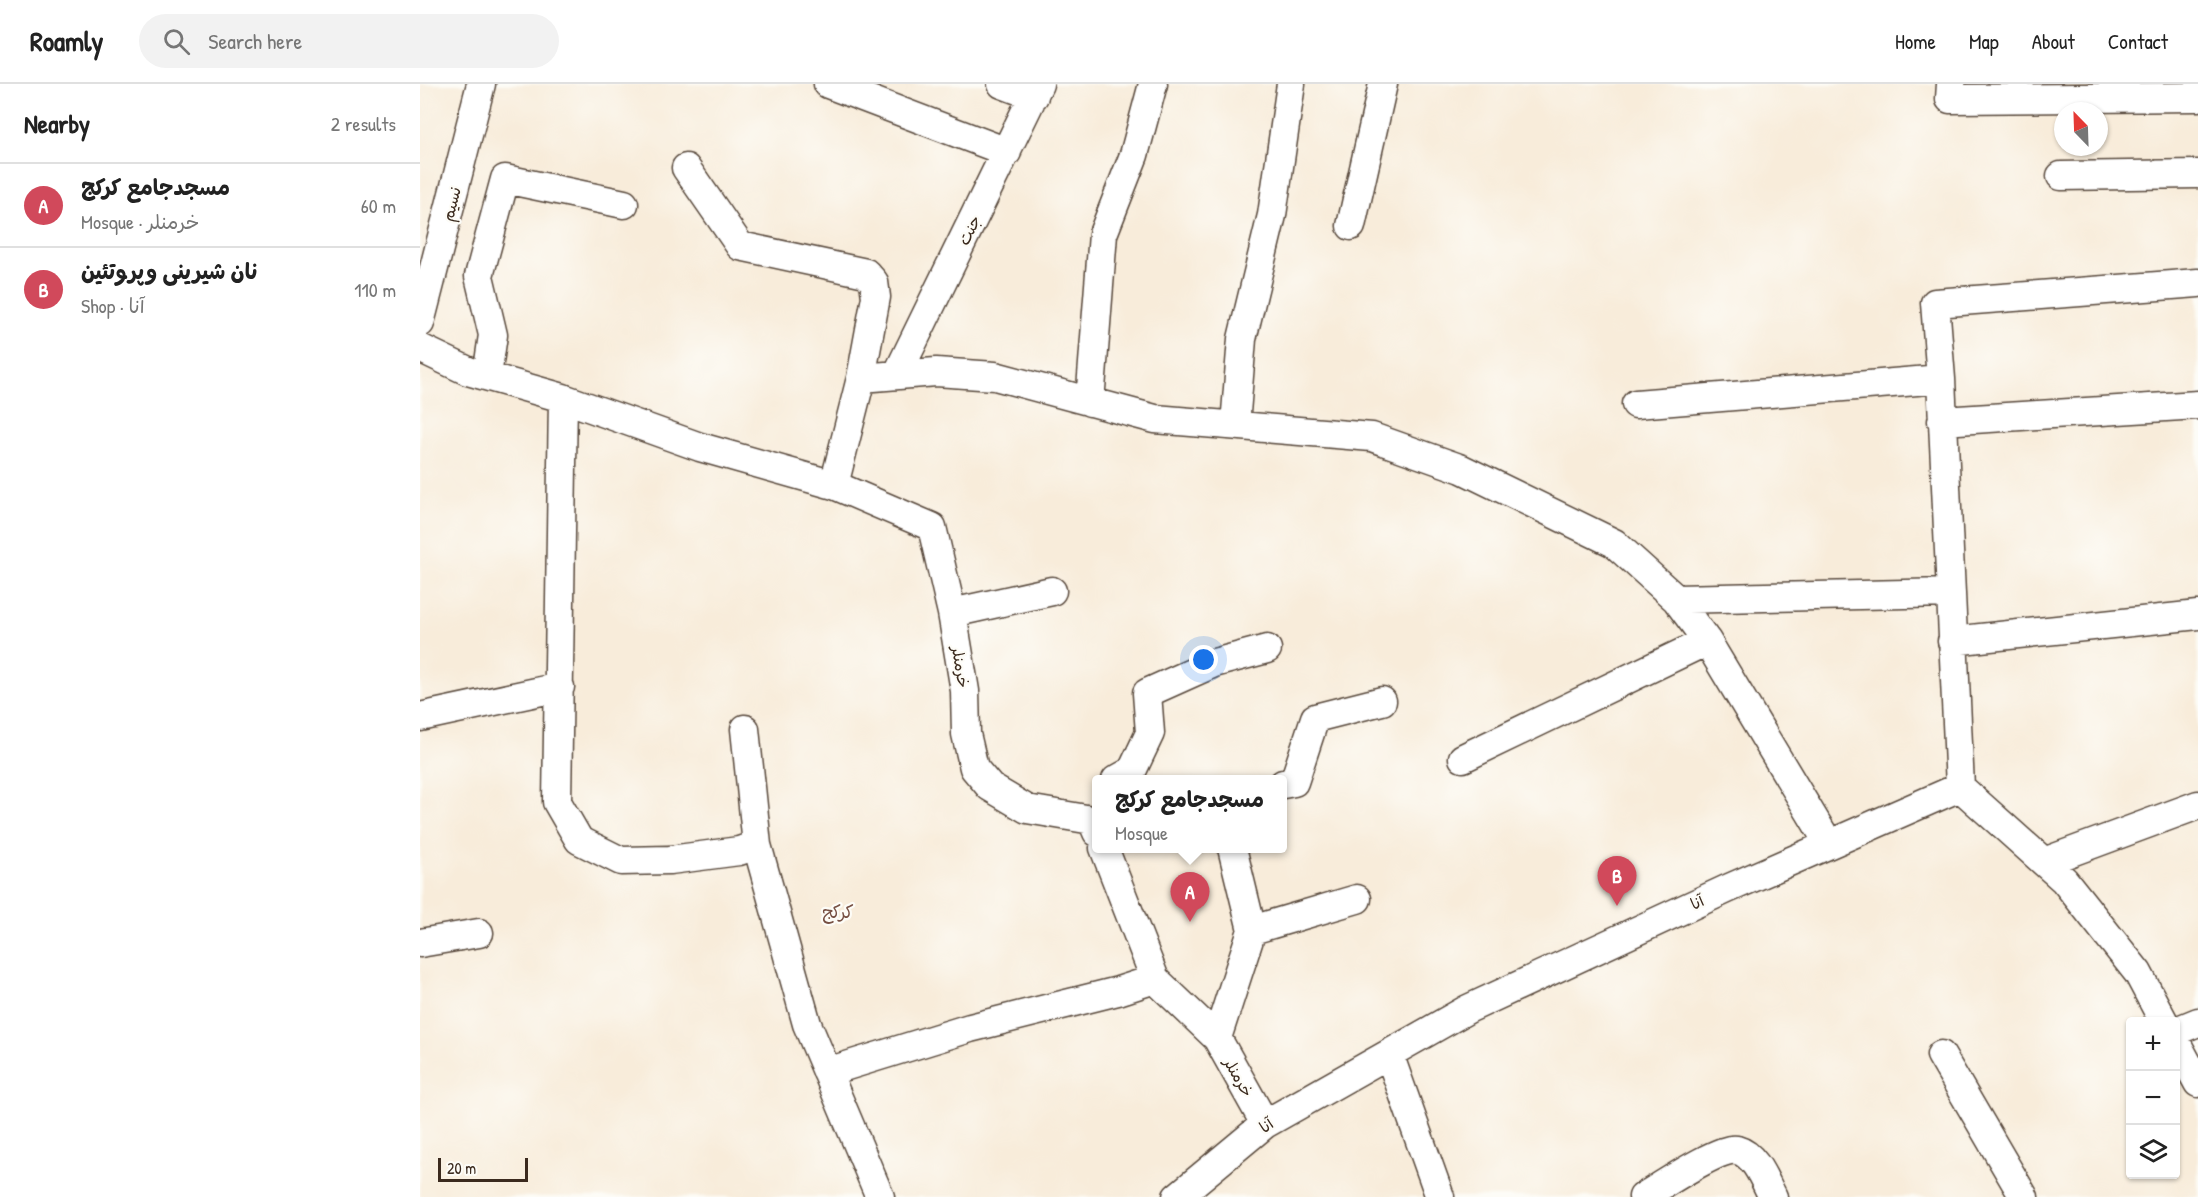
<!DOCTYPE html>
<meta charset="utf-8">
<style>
body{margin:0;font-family:"Patrick Hand","Playpen Sans Arabic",sans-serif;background:#f2f2f2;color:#222}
.controls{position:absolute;right:18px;bottom:18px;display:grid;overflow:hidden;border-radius:6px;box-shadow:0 2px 4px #0004}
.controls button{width:54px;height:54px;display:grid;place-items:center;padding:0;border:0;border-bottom:2px solid #e0e0e0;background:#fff;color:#222;font:30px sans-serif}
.compass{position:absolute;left:1634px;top:18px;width:54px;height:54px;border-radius:50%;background:#fff;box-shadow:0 2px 4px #0004;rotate:337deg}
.scale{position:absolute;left:18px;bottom:15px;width:90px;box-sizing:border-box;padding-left:6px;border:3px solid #3b2a1e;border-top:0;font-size:16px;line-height:21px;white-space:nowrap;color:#3b2a1e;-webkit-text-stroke:4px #fdfcf7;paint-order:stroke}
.you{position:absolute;left:784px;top:576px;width:21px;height:21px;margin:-15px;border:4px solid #fff;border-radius:50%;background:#1a73e8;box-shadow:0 0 0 9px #1a73e833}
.badge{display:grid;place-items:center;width:39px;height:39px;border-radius:50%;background:#d1495b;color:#fff;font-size:20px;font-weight:700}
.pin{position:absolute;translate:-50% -50px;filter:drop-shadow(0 2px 3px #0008)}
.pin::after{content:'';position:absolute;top:32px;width:21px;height:18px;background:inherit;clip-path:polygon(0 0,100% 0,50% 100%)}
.popup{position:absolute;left:672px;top:691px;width:195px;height:78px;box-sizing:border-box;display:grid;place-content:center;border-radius:6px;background:#fff;filter:drop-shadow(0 2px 4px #0005);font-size:20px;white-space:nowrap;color:#767676}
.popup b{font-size:22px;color:#222}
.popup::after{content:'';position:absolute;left:50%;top:100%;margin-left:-12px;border:12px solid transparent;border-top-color:#fff}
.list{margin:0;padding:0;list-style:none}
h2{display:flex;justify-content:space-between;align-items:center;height:78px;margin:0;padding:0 24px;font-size:26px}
h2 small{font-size:20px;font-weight:400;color:#767676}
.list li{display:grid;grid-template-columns:39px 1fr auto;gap:18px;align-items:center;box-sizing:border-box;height:84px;padding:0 24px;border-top:2px solid #e0e0e0}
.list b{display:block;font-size:22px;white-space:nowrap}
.list p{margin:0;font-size:20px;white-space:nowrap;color:#767676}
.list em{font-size:20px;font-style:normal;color:#767676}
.icon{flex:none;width:33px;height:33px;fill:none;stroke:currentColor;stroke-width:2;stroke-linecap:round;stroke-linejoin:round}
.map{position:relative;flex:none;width:1778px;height:1113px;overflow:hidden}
header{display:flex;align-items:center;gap:36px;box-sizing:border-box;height:84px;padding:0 30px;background:#fff;border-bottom:2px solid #e0e0e0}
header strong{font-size:28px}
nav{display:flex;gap:33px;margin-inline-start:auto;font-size:21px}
.search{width:420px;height:54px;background:#f2f2f2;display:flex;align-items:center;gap:15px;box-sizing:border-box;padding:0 21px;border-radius:33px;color:#767676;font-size:22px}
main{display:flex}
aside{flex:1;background:#fff}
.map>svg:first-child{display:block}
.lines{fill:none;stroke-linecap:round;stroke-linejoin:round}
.street-casing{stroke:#57473a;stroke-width:31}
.street{stroke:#fff;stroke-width:28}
.labels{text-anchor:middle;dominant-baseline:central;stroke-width:4.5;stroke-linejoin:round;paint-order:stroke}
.street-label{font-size:16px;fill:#3b2a1e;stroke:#fdfcf7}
.neighbourhood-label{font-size:18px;fill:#775043;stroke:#fdfcf7}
</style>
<header>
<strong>Roamly</strong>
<div class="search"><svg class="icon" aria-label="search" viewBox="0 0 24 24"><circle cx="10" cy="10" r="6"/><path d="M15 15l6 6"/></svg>Search here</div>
<nav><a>Home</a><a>Map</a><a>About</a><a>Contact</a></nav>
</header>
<main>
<aside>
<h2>Nearby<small>2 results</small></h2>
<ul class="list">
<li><span class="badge">A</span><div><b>مسجدجامع کرکج</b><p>Mosque · خرمنلر</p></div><em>60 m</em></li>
<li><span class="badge">B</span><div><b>نان شیرینی وپروتئین</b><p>Shop · آنا</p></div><em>110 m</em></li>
</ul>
</aside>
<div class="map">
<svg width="1778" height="1113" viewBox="0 0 1778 1113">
<rect width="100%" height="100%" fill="#fdfcf7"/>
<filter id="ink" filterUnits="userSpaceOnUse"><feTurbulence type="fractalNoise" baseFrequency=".0167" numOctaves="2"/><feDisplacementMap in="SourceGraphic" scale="12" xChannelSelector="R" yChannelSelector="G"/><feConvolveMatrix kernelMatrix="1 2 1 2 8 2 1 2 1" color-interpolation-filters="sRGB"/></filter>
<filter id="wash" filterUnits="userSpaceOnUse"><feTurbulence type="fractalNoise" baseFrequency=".008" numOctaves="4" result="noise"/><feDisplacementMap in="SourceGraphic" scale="24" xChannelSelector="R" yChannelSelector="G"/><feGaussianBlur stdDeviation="1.35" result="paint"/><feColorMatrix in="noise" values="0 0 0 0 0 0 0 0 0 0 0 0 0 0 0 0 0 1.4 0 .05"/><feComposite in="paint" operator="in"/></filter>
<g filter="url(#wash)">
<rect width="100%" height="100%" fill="#f8ecda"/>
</g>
<g filter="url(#ink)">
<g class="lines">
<defs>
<path id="street" d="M 408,0 L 587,68
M 582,0 L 614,12
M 1531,0 L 1530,15 L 1778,13
M 266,84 L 320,162 L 446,189 L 454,198 L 456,213 L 441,294 L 414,401
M 1641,92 L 1778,90
M 931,142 L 963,0
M 0,239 L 61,0
M 0,264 L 48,287 L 143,314 L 280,363 L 414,401 L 512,443 L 532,529 L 545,607 L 546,650 L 554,684 L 570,703 L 607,725 L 672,736 L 677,748
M 477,291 L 619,0
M 67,292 L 73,251 L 59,192 L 85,95 L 204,120
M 441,294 L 516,288 L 575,292 L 735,335 L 952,353 L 1042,385 L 1194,459 L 1256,515 L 1287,557 L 1409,760
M 143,314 L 137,718 L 159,756 L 201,777 L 250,776 L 319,767 L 337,761 L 387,940 L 460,1113
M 670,318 L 683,150 L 714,71 L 733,0
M 1216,320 L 1521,295
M 1522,337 L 1778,321
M 815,341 L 822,255 L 852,131 L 871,0
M 1256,515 L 1530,509
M 532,529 L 632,507
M 1532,557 L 1778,531
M 0,633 L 140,603
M 325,645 L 337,761
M 1043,674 L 1287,557
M 696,696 L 712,687 L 730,649 L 727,609 L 794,579 L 847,565
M 863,700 L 874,698 L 895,634 L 962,617
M 1540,703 L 1521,295 L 1515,219 L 1778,199
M 684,764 L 735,895 L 797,954 L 845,1040
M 1624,778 L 1778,721
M 832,846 L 937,815
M 0,859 L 59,849
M 1756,947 L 1778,938
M 797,954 L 832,846 L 812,764
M 1756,958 L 1778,999
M 969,970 L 1020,1113
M 1521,971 L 1604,1113
M 407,988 L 550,944 L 698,907 L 735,895
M 757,1113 L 845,1040 L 1048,925 L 1307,805 L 1540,703 L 1644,796 L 1718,889 L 1744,938
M 1223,1113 C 1240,1103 1302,1061 1317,1066 C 1336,1071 1345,1098 1353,1113"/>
</defs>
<use href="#street" class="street-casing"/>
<use href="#street" class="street"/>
</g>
</g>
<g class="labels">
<g class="street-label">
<text transform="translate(31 120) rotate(-76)">نسیم</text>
<text transform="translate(549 146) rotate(-64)">جنت</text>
<text transform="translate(541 583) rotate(81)">خرمنلر</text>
<text transform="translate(1277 818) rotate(-25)">آنا</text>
<text transform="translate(819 993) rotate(60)">خرمنلر</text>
<text transform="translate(846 1041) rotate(-35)">آنا</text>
</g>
<g class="neighbourhood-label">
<text x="418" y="827">کرکج</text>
</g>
</g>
</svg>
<div class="controls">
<button>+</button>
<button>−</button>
<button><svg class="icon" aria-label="layers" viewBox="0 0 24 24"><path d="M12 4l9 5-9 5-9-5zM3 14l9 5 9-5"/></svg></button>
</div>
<svg class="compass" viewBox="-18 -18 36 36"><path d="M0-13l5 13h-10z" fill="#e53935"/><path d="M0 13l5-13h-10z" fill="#767676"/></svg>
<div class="scale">20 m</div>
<div class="you"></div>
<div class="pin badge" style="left:770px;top:838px">A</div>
<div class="popup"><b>مسجدجامع کرکج</b>Mosque</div>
<div class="pin badge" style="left:1197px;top:822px">B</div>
</div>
</main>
